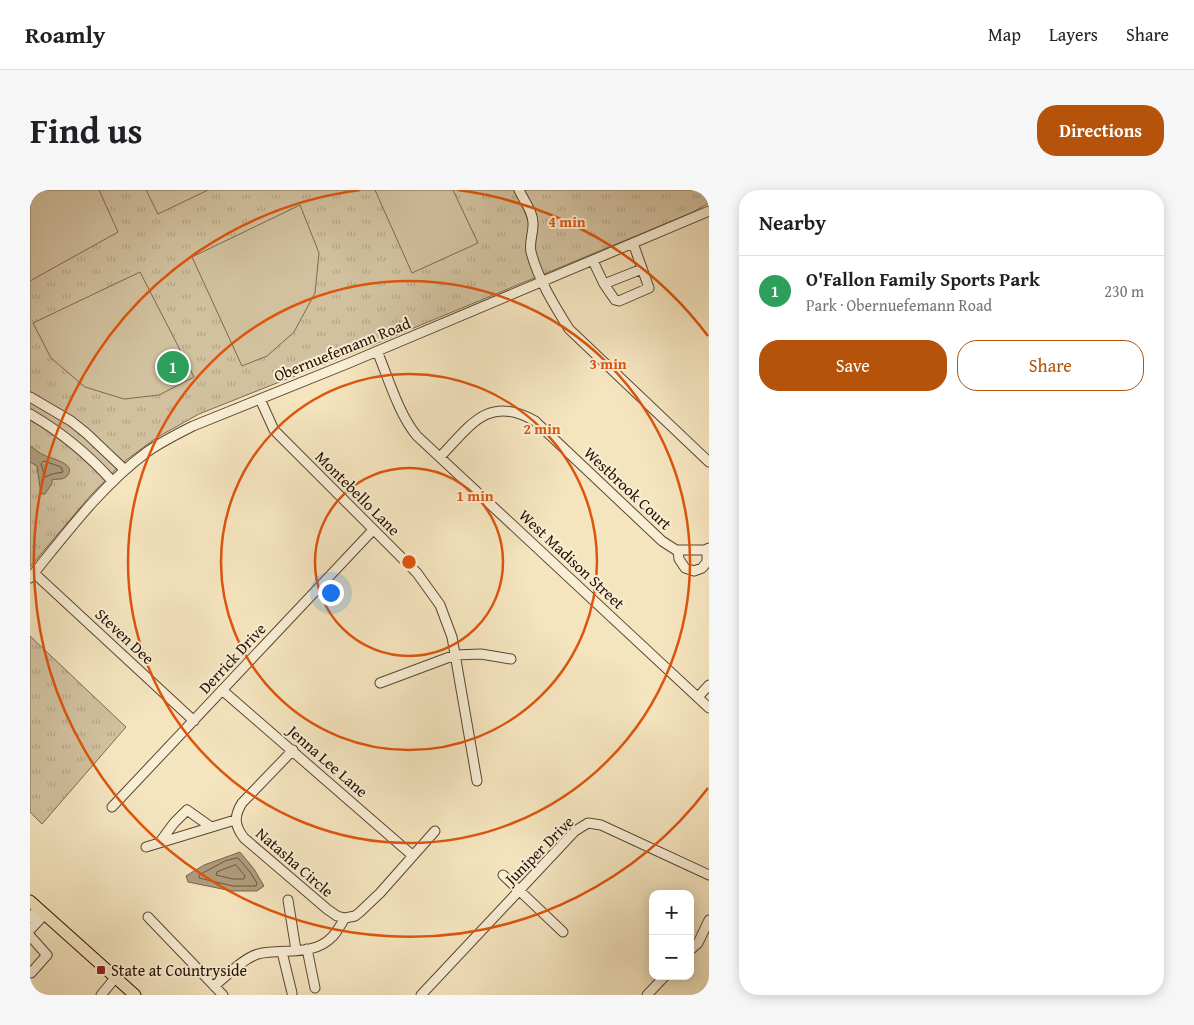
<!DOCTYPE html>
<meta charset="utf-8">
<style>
body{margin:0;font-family:"Gentium Book Plus",serif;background:#f6f6f6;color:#202124}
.controls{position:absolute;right:15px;bottom:15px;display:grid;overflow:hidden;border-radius:10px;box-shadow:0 2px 12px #0003}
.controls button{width:45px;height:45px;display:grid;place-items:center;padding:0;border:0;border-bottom:1px solid #e0e0e0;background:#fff;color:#202124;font:25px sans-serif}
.you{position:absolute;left:300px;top:402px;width:18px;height:18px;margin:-12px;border:4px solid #fff;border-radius:50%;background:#1a73e8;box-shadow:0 0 0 8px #1a73e833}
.badge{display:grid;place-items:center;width:32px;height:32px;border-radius:50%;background:#b45309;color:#fff;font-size:16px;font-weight:700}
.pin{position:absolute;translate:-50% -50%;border:2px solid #fff;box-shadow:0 1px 5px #0006}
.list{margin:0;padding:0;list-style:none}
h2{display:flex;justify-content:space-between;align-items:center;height:65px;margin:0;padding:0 20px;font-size:21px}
h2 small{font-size:16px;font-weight:400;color:#757577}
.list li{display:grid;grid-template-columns:32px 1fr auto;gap:15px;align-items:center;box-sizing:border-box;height:70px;padding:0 20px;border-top:1px solid #e0e0e0}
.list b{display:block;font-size:19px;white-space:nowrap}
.list p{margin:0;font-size:16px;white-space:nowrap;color:#757577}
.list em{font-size:16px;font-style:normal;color:#757577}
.actions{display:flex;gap:10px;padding:15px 20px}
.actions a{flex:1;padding:11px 0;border:1px solid #b45309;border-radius:20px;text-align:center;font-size:18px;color:#b45309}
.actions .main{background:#b45309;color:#fff}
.map{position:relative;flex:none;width:679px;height:805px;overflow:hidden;border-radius:20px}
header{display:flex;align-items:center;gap:30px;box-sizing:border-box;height:70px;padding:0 25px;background:#fff;border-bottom:1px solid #e0e0e0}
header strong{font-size:24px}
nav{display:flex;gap:28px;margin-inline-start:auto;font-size:18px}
.intro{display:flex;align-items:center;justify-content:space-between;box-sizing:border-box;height:120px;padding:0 30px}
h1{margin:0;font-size:35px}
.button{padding:12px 22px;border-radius:20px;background:#b45309;color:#fff;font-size:18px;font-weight:700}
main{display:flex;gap:30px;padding:0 30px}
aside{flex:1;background:#fff;border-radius:20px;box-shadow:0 2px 12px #0003}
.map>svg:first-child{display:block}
.grass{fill:url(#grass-tufts);stroke:#7e6850}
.garden{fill:#d2c19f;stroke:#7e6850}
.water{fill:#b09c7e;stroke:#7a644c}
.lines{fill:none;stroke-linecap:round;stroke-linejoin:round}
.shore{stroke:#6c5640;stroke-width:1}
.minor-casing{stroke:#5c4430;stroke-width:11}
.major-casing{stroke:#290f01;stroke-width:13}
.minor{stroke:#f8eed5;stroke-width:9}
.major{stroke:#f5e5bf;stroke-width:11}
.ring{fill:none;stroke:#de550b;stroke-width:2.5}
.poi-dot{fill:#8f2418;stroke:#f8eed5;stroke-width:2}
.labels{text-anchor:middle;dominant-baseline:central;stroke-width:4;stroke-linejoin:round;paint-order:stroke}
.street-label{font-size:16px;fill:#290f01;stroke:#f8eed5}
.poi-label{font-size:16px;fill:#290f01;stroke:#f8eed5;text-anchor:start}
.centre{fill:#de550b;stroke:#f8eed5;stroke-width:2.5}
.ring-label{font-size:15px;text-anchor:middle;font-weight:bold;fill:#de550b;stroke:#f8eed5;stroke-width:4;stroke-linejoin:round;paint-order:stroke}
</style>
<header>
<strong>Roamly</strong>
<nav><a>Map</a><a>Layers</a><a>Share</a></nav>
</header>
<div class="intro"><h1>Find us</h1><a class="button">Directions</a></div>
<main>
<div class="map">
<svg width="679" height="805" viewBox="0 0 679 805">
<defs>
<pattern id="grass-tufts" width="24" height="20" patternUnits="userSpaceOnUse" patternTransform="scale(1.25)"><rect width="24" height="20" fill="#d2c19f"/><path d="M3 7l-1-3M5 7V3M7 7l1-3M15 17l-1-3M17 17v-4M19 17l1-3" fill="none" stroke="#b4a587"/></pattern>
</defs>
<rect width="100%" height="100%" fill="#f5e5bf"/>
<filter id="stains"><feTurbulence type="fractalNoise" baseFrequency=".004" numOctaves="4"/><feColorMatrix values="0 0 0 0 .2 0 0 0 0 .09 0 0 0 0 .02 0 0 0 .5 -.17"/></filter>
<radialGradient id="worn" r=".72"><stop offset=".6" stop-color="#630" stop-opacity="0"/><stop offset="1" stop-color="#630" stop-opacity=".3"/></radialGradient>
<path class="grass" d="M 0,0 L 679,0 L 679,13 L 663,22 L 613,43 L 345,154 L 169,224 L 126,248 L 91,274 L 60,306 L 0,377 Z
M 0,446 L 96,537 L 12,634 L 0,622 Z"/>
<path class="garden" d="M 0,0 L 69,0 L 88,42 L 0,91 Z
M 116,0 L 178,0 L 128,24 Z
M 345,0 L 423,0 L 448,53 L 382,83 Z
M 270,15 L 289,63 L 285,103 L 264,142 L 237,166 L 212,176 L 162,67 Z
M 110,82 L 164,187 L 129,205 L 94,209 L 55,197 L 21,168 L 3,133 Z"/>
<path class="water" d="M 0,256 C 5,259 9,263 14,265 C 20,269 48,273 37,286 C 32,291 27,288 22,290 L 22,293 L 15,304 L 11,304 L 7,276 L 0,272 Z
M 210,662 L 224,679 L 234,696 L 227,701 L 202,701 L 158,692 L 156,686 L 174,675 Z"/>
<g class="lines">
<path class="shore" d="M 14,271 L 31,277 L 33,282 L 22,284 L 15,287 L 11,274 Z
M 208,668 L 220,682 L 227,693 L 226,696 L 203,696 L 169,688 L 169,685 L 195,671 Z
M 206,675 L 215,686 L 214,689 L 203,689 L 186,685 L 187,682 Z"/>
<defs>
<path id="minor" d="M 489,0 C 494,11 504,23 503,35 C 503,45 499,52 501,62 C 508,89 524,115 539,139 L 679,272
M 563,71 L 574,94 L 585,110 L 589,111 L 619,98 L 603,53
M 574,94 L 612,79
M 347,161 C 358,187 369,225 387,246 L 679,518
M 0,207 L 41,231 L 56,243 L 95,280
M 230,209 L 244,240 L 387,383 L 410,415 L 422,447 L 447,591
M 0,224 C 31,242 59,265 83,292
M 410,267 C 440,236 458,204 505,231 L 632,351 L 646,360 L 675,360 L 679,358
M 648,360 L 649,369 L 655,378 L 664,381 L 672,378 L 677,372 L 677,359
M 4,383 L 164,531
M 0,388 C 35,345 72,295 117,262 C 131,252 147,244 163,236 L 319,173 L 679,21
M 350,493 L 425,465 L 451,464 L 481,469
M 192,500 L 382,665
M 668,507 L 679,495
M 263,560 L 212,613 C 204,626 204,635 214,648 L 297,719 L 307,726 L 315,728
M 82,617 L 343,340
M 130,652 L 144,633 L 157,620 L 181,637
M 116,657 L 205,630
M 473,685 L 533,742
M 258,710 L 266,760
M 118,727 L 193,805
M 0,728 L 8,718
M 0,740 L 15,724
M 0,746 L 17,765 L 1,783
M 277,759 L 285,798
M 660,760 L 668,753 L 679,730
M 252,762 L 262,803
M 184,796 C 197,786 212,769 228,764 C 252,758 283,767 302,747 C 307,742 311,734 315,728 L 325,726 L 330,722 L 350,703 L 405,641
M 71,805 L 86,787
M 391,805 L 545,641 L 558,633 L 571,635 L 679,685
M 617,805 L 635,786"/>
<path id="major" d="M 0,711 L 105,805"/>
</defs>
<use href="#minor" class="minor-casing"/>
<use href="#major" class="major-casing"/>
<use href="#minor" class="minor"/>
<use href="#major" class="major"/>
</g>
<g class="ring">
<circle cx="379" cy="372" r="94"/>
<circle cx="379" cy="372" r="188"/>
<circle cx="379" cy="372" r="281"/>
<path d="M678 598A375 375 0 1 1 330 0M428 0A375 375 0 0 1 678 146"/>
</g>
<rect class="poi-dot" x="66" y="775" width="10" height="10" rx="2.5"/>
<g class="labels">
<g class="street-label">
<text transform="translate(312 159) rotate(-22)">Obernuefemann Road</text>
<text transform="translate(598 298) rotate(43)">Westbrook Court</text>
<text transform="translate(328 303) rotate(45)">Montebello Lane</text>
<text transform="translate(542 369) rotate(43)">West Madison Street</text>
<text transform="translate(95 446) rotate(43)">Steven Dee</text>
<text transform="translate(202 468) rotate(-47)">Derrick Drive</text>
<text transform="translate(298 571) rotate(41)">Jenna Lee Lane</text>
<text transform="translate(509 660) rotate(-45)">Juniper Drive</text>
<text transform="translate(265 672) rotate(41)">Natasha Circle</text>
</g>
<g class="poi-label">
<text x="81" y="780">State at Countryside</text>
</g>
</g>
<circle cx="379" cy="372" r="8" class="centre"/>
<g class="ring-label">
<text x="537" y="37">4 min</text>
<text x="578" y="179">3 min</text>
<text x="512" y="244">2 min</text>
<text x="445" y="311">1 min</text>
</g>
<rect width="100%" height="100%" filter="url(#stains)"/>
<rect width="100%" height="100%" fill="url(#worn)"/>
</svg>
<div class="controls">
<button>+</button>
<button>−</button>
</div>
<div class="you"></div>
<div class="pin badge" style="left:143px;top:177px;background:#2e9e5b">1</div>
</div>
<aside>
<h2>Nearby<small></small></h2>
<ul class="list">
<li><span class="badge" style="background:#2e9e5b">1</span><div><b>O'Fallon Family Sports Park</b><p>Park · Obernuefemann Road</p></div><em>230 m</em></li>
</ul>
<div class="actions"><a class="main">Save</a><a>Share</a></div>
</aside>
</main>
